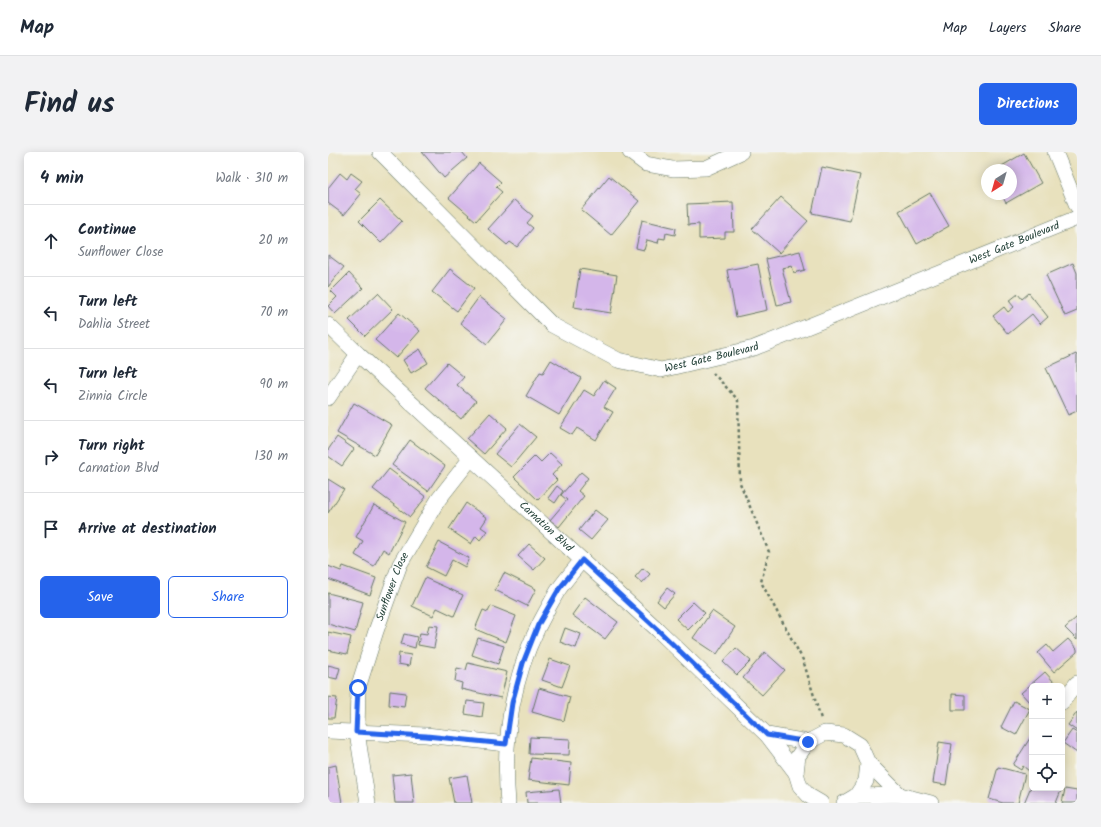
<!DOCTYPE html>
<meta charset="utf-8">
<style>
body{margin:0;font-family:Kalam,sans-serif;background:#f2f2f3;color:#1f2937}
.controls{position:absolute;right:12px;bottom:12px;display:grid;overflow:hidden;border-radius:6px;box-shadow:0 2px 10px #0003}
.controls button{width:36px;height:36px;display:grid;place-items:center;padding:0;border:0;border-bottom:1px solid #e0e1e3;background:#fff;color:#1f2937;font:20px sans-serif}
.compass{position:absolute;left:653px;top:12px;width:36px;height:36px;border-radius:50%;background:#fff;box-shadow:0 2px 10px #0003;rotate:217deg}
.stop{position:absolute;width:12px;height:12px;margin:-9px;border:3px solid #2563eb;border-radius:50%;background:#fff}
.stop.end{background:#2563eb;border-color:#fff;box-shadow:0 1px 4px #0008}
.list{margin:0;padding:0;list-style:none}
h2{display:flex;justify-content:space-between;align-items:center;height:52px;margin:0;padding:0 16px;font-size:17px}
h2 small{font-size:13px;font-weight:400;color:#747a83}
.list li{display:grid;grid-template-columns:26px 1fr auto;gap:12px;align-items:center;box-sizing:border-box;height:72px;padding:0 16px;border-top:1px solid #e0e1e3}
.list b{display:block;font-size:15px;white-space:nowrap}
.list p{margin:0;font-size:13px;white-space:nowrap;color:#747a83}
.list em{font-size:13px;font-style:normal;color:#747a83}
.actions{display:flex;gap:8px;padding:12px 16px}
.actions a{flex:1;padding:9px 0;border:1px solid #2563eb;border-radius:6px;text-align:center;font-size:14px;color:#2563eb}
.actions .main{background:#2563eb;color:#fff}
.icon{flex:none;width:22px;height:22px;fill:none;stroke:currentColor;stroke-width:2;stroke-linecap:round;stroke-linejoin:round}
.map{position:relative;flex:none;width:749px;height:651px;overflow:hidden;border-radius:6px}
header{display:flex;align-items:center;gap:24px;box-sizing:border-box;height:56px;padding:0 20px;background:#fff;border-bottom:1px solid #e0e1e3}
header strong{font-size:19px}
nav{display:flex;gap:22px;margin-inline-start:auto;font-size:14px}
.intro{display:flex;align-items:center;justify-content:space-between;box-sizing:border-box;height:96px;padding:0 24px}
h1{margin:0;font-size:28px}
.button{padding:10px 18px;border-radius:6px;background:#2563eb;color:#fff;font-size:14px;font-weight:700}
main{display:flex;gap:24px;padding:0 24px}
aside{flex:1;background:#fff;border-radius:6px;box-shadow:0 2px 10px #0003}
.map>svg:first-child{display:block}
.building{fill:#d4b6ea}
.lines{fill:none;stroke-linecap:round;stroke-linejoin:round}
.minor-casing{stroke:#657664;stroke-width:16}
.path{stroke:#657664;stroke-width:2.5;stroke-dasharray:3 3;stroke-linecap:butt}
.minor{stroke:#fff;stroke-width:15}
.route{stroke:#2563eb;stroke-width:5}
.labels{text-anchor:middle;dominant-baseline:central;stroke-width:3;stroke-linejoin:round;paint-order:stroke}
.street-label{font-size:11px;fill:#1f3d34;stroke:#f6f6f2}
</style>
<header>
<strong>Map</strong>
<nav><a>Map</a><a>Layers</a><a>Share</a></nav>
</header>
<div class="intro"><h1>Find us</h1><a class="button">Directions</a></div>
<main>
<aside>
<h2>4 min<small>Walk · 310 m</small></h2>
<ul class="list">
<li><svg class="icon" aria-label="ahead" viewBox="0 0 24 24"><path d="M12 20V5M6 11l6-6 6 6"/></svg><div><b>Continue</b><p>Sunflower Close</p></div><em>20 m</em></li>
<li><svg class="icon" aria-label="left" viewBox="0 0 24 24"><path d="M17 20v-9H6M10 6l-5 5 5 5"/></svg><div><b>Turn left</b><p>Dahlia Street</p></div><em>70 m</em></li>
<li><svg class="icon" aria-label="left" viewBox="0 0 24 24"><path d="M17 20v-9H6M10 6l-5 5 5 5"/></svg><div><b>Turn left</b><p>Zinnia Circle</p></div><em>90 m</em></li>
<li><svg class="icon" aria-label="right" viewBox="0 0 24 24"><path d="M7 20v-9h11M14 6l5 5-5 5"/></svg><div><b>Turn right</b><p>Carnation Blvd</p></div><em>130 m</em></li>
<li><svg class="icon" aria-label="arrive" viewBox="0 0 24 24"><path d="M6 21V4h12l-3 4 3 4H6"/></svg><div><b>Arrive at destination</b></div></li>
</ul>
<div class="actions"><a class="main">Save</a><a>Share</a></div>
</aside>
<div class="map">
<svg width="749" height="651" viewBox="0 0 749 651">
<rect width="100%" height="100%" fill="#f6f6f2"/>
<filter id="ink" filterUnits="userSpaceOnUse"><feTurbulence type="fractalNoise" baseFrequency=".025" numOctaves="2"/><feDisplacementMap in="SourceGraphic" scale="8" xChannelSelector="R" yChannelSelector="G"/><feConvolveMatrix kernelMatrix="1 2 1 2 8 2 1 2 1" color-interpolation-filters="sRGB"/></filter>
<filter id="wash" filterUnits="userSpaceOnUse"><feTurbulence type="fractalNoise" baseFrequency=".012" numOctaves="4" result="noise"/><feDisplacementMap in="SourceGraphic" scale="16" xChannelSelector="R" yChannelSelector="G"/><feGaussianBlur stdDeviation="0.9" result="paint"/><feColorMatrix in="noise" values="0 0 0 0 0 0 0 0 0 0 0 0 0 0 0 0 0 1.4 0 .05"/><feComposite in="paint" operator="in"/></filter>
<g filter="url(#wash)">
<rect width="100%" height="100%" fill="#e8e1bd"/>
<g id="blocks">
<path class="building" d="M 94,0 L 134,0 L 139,6 L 116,26 Z
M 696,1 L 713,31 L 678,51 L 673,42 L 683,42 L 683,18 L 667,18 Z
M 151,11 L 173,30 L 168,35 L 174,40 L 148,69 L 121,46 Z
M 494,15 L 532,23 L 522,69 L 484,61 Z
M 12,21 L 19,27 L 23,21 L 34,29 L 27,37 L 33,42 L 16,63 L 0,51 L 0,36 Z
M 281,24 L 311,49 L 283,83 L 253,58 Z
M 602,41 L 621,74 L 589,92 L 571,59 Z
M 453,45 L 480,69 L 451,101 L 424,77 Z
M 52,48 L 74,69 L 53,91 L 31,69 Z
M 186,48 L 205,64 L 199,71 L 205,76 L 189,95 L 182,90 L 179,93 L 160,77 Z
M 405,50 L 406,80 L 397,80 L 397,86 L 371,87 L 371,72 L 360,73 L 359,52 Z
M 314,68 L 348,76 L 347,83 L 338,81 L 337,87 L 331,86 L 330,91 L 319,88 L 316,98 L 308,96 Z
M 472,99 L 477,118 L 466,121 L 464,114 L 454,116 L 463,150 L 449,153 L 438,107 Z
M 0,103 L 16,115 L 0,135 Z
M 745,111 L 749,121 L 749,159 L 737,164 L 718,123 Z
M 430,112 L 439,158 L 408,165 L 399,118 Z
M 122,117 L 146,136 L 129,159 L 104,140 Z
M 252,117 L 289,123 L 283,161 L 246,155 Z
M 21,121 L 35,136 L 7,162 L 0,154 L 9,145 L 3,139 Z
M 50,141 L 65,157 L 37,184 L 21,168 Z
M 701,141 L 720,165 L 712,172 L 704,162 L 680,182 L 665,164 L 676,155 L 680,160 L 686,155 L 681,149 L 690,142 L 694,147 Z
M 151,145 L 179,167 L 159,192 L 132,171 Z
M 71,161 L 92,179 L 68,206 L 47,188 Z
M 92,197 L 100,211 L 83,221 L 75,208 Z
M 748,202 L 749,204 L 749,259 L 740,263 L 718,216 Z
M 223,208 L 253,226 L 231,263 L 198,244 L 212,220 L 215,221 Z
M 119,211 L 136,225 L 129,233 L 148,249 L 133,267 L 97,236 Z
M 276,228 L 288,236 L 276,255 L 285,260 L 268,288 L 249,276 L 244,283 L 232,276 L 256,238 L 266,244 Z
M 26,251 L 64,273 L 47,303 L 9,281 Z
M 162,261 L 179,276 L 156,302 L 139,287 Z
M 192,272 L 208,285 L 183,315 L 167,302 Z
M 9,285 L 26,297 L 14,314 L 0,304 L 0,298 Z
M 82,288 L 117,314 L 100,339 L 64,313 Z
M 222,301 L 234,312 L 224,323 L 229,328 L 210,348 L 186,325 L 207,304 L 213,310 Z
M 61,317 L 98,345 L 82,365 L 45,337 Z
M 253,320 L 260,326 L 250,339 L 256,344 L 231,375 L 222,368 L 239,348 L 233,343 Z
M 0,327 L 16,337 L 0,361 Z
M 229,334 L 235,339 L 227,351 L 220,346 Z
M 138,351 L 159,366 L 153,375 L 159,379 L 152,388 L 148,384 L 143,392 L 121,377 Z
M 46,353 L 77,370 L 61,401 L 55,397 L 46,414 L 27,403 L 35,389 L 28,385 Z
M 267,358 L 280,368 L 263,388 L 251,378 Z
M 111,390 L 141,406 L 137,415 L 124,408 L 116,424 L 98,415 Z
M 201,392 L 217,406 L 206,418 L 190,404 Z
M 0,414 L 13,419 L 15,414 L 48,426 L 42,443 L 0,427 Z
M 315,416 L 322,422 L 314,431 L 307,425 Z
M 176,421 L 208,437 L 199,454 L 167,438 Z
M 97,426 L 135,443 L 126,464 L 109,456 L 105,464 L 84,454 Z
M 339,436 L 347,442 L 336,455 L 329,449 Z
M 0,441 L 35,450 L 27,480 L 0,472 Z
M 257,445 L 290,470 L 277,487 L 244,463 Z
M 365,450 L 377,461 L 360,478 L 348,467 Z
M 163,454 L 188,464 L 178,490 L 147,477 L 155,458 L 160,460 Z
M 384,459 L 407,475 L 389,502 L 365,486 Z
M 749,465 L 749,488 L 737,476 Z
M 101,473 L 110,474 L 106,496 L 90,493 L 92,481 L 99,482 Z
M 237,476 L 253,482 L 248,496 L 232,490 Z
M 0,480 L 23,485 L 19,502 L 0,498 Z
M 76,482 L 89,485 L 87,496 L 73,492 Z
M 150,486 L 176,494 L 170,512 L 144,503 Z
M 740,487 L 749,497 L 749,500 L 726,520 L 710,501 L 719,493 L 725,500 Z
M 408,496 L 423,509 L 409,523 L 395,510 Z
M 437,500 L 457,518 L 434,543 L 415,526 Z
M 71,501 L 83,503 L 81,514 L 70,512 Z
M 222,507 L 242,514 L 234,535 L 214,528 Z
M 140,511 L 179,520 L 173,546 L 133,537 L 134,531 L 127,529 L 129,516 L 138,518 Z
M 0,513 L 12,516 L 9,527 L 0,525 Z
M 717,520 L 726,530 L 722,534 L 704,534 L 704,550 L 702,551 L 693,541 Z
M 211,536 L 242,545 L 236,569 L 204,560 Z
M 62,539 L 78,541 L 76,555 L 61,553 Z
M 624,542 L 637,543 L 637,558 L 624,558 Z
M 0,545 L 9,546 L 6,566 L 0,566 Z
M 139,549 L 156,551 L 154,565 L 137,562 Z
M 686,549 L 702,557 L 688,583 L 673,575 Z
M 749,560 L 749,579 L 740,573 Z
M 744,578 L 749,581 L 749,601 L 735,591 Z
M 704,583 L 704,614 L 701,619 L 695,614 L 693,618 L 685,613 Z
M 202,585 L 242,587 L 241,603 L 201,602 Z
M 611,590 L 624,592 L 618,633 L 605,631 Z
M 203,606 L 243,611 L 241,633 L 200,628 Z
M 8,613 L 14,651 L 0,651 L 0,615 Z
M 670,615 L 697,622 L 690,651 L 675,651 L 661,647 Z
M 83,621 L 86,651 L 67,651 L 64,623 Z
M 139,623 L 144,651 L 126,651 L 121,626 Z
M 704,632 L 704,636 L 734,636 L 728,651 L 696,651 Z
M 231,637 L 233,651 L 199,651 L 198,640 Z
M 737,637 L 749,639 L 749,651 L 734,651 Z"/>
</g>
</g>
<g filter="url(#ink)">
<use href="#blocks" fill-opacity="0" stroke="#657664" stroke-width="1"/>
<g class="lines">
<defs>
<g id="minor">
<path id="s1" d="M 52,0 L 224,173 L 290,208 L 333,218 L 426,196 L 749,66"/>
<path d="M 302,0 L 318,12 L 345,17 L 378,16 L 413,0"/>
<path d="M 727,0 L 749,54"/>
<path id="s2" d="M 0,173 L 30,202 L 330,478 L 439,583 L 468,621"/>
<path d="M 0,246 L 30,202"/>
<path d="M 734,550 L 749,531"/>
<path d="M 0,579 L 98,583 L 178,592"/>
<path d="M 439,583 L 480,590"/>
<path d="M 540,611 L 572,643"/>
<path d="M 528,644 L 572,643 L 603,651"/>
<path id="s3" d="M 40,651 L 29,580 L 30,536 L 48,479 L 72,412 L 110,348 L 143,306"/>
<path d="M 180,651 C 174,583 185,518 219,458 C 223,451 227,443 231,437 C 238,427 246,418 254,408"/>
<path d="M 493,651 L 481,644 L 472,634 L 468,621 L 470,604 L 480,590 L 497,581 L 516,583 L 532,593 L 540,611 L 538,629 L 528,644 L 516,651"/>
</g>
</defs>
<use href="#minor" class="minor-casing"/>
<path class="path" d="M 385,221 L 410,248 L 412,331 L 441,400 L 433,430 L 475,508 L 493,567"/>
<use href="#minor" class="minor"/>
</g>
</g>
<g class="lines" filter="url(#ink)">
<path class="route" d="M 30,536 L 28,580 L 98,584 L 178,592 L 184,551 L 195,511 L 210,473 L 231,437 L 254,408 L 330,478 L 439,583 L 480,590"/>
</g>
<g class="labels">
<g class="street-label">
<text stroke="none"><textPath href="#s1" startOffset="739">West Gate Boulevard</textPath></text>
<text stroke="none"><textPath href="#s1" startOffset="415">West Gate Boulevard</textPath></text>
<text stroke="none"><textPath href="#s2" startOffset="297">Carnation Blvd</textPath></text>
<text stroke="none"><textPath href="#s3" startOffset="223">Sunflower Close</textPath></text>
</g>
</g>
</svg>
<div class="controls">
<button>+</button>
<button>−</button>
<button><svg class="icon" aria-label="locate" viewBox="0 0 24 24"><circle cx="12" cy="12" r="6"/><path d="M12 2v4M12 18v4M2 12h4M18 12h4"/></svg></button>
</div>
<svg class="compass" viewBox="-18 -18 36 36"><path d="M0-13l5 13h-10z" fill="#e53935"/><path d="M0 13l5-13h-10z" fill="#747a83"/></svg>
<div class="stop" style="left:30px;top:536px"></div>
<div class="stop end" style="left:480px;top:590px"></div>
</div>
</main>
